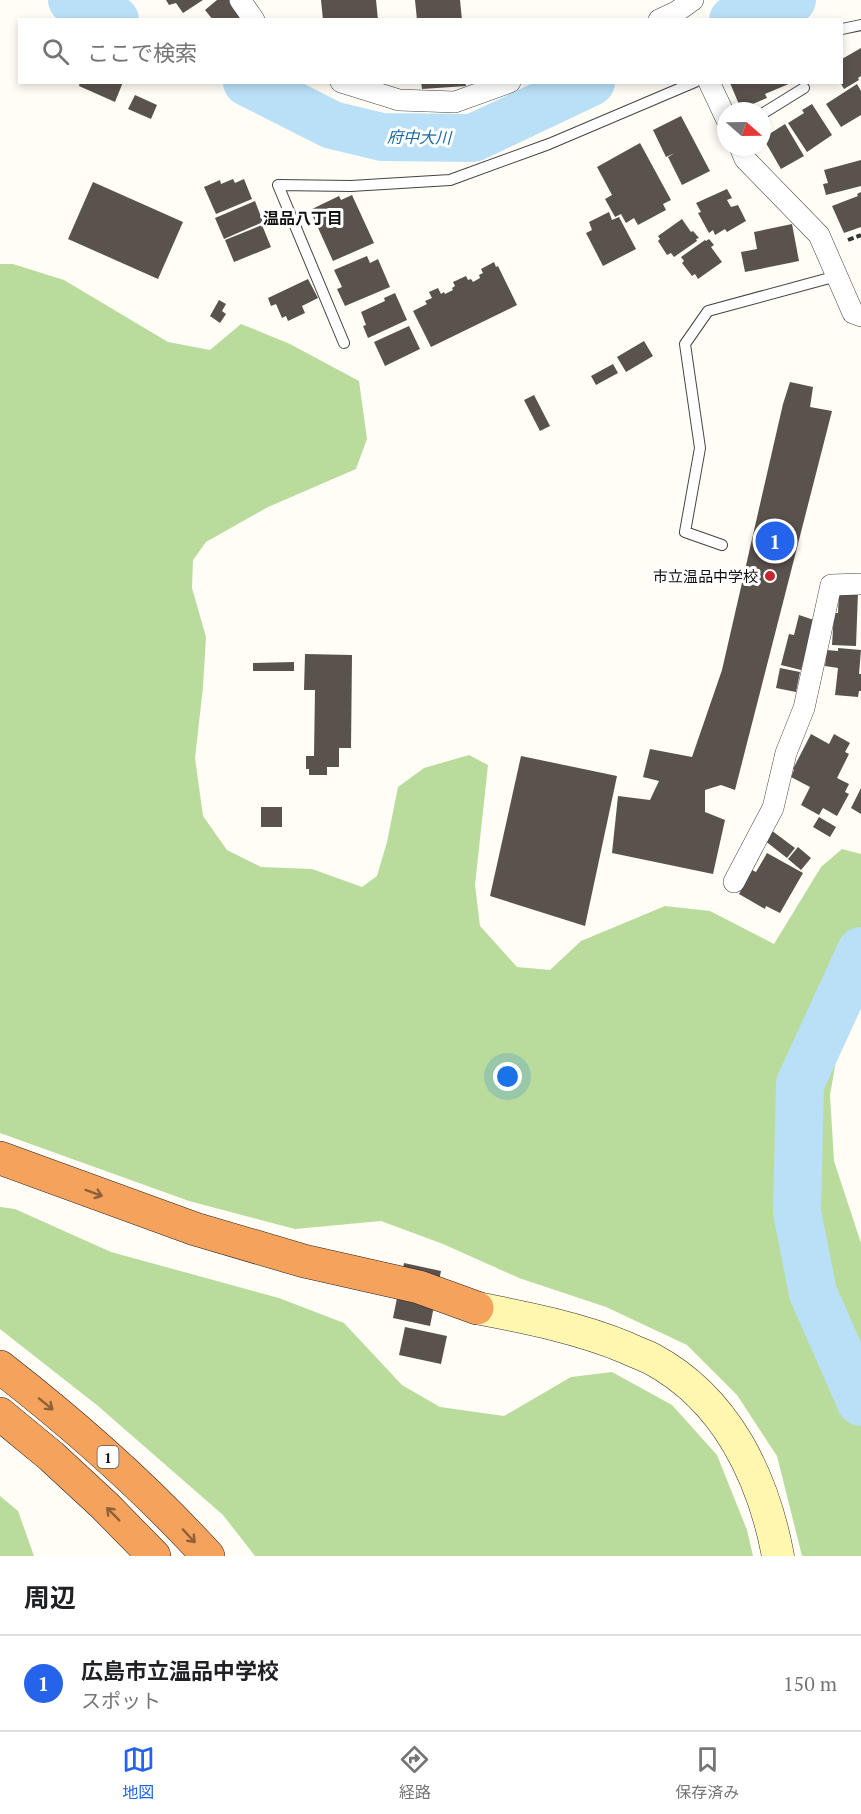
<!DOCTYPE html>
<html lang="ja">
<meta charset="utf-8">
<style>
body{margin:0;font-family:"PT Serif","Noto Sans JP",serif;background:#f6f6f6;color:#202124}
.compass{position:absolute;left:717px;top:102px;width:54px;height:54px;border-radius:50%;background:#fff;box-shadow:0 3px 9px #0003;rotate:110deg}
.you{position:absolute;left:508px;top:1077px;width:21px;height:21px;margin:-15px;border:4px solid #fff;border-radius:50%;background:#1a73e8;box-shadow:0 0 0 9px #1a73e833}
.badge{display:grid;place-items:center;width:39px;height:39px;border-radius:50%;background:#2563eb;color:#fff;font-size:20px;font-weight:700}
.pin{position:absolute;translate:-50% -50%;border:3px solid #fff;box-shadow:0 2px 6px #0006}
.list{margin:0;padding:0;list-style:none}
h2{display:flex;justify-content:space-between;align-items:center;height:78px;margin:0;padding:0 24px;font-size:26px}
h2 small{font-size:20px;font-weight:400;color:#757577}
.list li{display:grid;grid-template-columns:39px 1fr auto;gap:18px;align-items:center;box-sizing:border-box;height:96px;padding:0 24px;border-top:2px solid #e0e0e0}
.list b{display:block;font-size:22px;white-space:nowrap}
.list p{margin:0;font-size:20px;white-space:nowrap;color:#757577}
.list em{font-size:20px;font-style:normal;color:#757577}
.icon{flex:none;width:33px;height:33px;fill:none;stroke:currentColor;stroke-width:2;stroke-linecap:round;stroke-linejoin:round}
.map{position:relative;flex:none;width:861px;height:1556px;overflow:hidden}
.search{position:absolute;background:#fff;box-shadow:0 3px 9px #0003;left:18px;right:18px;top:18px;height:66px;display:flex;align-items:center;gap:15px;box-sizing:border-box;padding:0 21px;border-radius:0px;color:#757577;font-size:22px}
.sheet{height:174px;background:#fff}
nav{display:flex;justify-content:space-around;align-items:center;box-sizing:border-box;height:84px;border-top:2px solid #e0e0e0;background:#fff;font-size:16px;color:#757577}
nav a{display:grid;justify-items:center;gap:3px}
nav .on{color:#2563eb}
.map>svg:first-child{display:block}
.forest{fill:#b9dc9c}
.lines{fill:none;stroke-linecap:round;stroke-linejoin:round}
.river{stroke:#b9e0f7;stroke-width:48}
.building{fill:#5a524d}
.lane-casing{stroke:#444;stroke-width:12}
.street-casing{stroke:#444;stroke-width:22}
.secondary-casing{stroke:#333;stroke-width:33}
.highway-casing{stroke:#222;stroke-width:34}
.path{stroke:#333;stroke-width:4;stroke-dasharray:6 3;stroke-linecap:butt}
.lane{stroke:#fff;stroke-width:10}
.street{stroke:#fff;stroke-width:21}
.secondary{stroke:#fff6b0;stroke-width:32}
.highway{stroke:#f5a25d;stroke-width:33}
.oneway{stroke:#8e613b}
.poi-dot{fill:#c4262e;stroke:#fff;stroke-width:2}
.labels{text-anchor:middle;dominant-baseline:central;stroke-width:6;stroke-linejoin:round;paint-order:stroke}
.shield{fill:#fff;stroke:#585858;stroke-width:1.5}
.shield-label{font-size:14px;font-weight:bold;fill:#111}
.poi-label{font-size:15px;fill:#111;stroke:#fff;text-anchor:end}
.water-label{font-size:16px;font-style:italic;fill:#1768a6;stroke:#fff}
.neighbourhood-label{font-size:16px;font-weight:bold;fill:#111;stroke:#fff}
</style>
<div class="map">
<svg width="861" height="1556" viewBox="0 0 861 1556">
<rect width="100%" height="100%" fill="#fffdf5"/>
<path class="forest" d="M 0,264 L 13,264 L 64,280 L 168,342 L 210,350 L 241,324 L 290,344 L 359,381 L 367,439 L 356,469 L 268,507 L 206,542 L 193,560 L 192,588 L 206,637 L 203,687 L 195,758 L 203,816 L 227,850 L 261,867 L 312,869 L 362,887 L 377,876 L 387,842 L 398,787 L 424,768 L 469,755 L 488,765 L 475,885 L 480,926 L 517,967 L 550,970 L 581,941 L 665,906 L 710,911 L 774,944 L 821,867 L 842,849 L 861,854 L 861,981 L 840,1038 L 830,1095 L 834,1161 L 861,1243 L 861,1556 L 802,1556 L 777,1456 L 737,1395 L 687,1345 L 606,1307 L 519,1278 L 443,1244 L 381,1221 L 295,1229 L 189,1201 L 0,1133 Z
M 0,1207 L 15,1209 L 111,1252 L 279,1298 L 344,1323 L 402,1385 L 440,1407 L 504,1416 L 571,1377 L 612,1372 L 672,1405 L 717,1455 L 747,1530 L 753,1556 L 255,1556 L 223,1515 L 98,1406 L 0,1329 Z
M 0,1496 L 18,1511 L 34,1556 L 0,1556 Z"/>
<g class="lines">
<path class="river" d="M 72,0 L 115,20
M 733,20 L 792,0
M 247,82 L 332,125 L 382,137 L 473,138 L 591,82
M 861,951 L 800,1084 L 797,1212 L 813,1293 L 861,1402"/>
</g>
<path class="building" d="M 166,0 L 203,0 L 183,13 L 176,3 L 169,5 Z
M 217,0 L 232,0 L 247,20 L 213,20 L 205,10 Z
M 321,0 L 376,0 L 378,20 L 323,20 Z
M 415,0 L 460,0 L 462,20 L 417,20 Z
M 861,48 L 861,76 L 858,78 L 859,80 L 844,89 L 840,82 L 842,59 Z
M 80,82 L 123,82 L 115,102 L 79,86 Z
M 421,82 L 465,82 L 466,86 L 422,89 Z
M 730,83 L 791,83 L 765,94 L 767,98 L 741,109 Z
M 857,84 L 861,91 L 861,115 L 841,127 L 826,104 Z
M 135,95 L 157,105 L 151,119 L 128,109 Z
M 812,104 L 832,135 L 807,152 L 788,123 L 804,113 L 802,110 Z
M 681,116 L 710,171 L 682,185 L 668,157 L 675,153 L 666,157 L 653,130 Z
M 785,124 L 804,156 L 781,169 L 763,138 Z
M 640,143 L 671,200 L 663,204 L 666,210 L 638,225 L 634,218 L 626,223 L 621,214 L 615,217 L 605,199 L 612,195 L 597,167 Z
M 861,160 L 861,186 L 826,195 L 823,184 L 828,183 L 824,170 Z
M 233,179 L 235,183 L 244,179 L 252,199 L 216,214 L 204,187 L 220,180 L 221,184 Z
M 93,182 L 183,222 L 158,279 L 68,239 Z
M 727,189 L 732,198 L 727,200 L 731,207 L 738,205 L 746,221 L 727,232 L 725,229 L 715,235 L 713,230 L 709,233 L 698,213 L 701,212 L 696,203 Z
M 861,192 L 861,227 L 844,233 L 832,206 L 858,196 L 857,194 Z
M 352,195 L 374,243 L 333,261 L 310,210 L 339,196 L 341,200 Z
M 255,201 L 263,222 L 224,239 L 215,218 Z
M 609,212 L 612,220 L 619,217 L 636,249 L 603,266 L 586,233 L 592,230 L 589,222 Z
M 682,219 L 691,232 L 693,231 L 699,238 L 696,239 L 697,241 L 674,257 L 671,253 L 667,255 L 658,241 L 660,239 L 658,236 Z
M 792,224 L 799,261 L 745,272 L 741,252 L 757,249 L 754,232 Z
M 262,225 L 271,247 L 234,262 L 225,240 Z
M 709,239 L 714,245 L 711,247 L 722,262 L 698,279 L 695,274 L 692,276 L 682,263 L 684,261 L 681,257 L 705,240 L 706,241 Z
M 367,256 L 370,263 L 378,259 L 390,287 L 345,306 L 337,289 L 342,287 L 334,270 Z
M 494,262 L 496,267 L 498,266 L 517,305 L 431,347 L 413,311 L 427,304 L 425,301 L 432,298 L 429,292 L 438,288 L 441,294 L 444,292 L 445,294 L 453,290 L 452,288 L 455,286 L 453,282 L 466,276 L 468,280 L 471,279 L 473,282 L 480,278 L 479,275 L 483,273 L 481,269 Z
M 308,279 L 318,298 L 302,306 L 305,313 L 288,321 L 286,316 L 282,318 L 276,304 L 271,306 L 268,298 Z
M 395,293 L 407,320 L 368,338 L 363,326 L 366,325 L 361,312 L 385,301 L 384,298 Z
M 219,300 L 226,304 L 222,311 L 226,314 L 220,323 L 210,316 Z
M 409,326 L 420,349 L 385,366 L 374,342 Z
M 644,341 L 653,356 L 626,372 L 617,357 Z
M 613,364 L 618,373 L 596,385 L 591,376 Z
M 790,382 L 813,387 L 810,407 L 832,411 L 735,790 L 721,785 L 705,790 L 705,812 L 725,820 L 713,874 L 612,853 L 618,796 L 650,800 L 659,781 L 643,777 L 650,749 L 692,757 L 722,670 L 783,404 Z
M 534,395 L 550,426 L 540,431 L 524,400 Z
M 839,592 L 858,592 L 856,646 L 832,645 L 834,613 L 838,613 Z
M 799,615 L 814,620 L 801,670 L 781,665 L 789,634 L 794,635 Z
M 838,648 L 861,650 L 859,674 L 861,674 L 861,691 L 859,691 L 858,697 L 835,695 L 838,668 L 825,666 L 827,650 L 838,651 Z
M 305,654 L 352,655 L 351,748 L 339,748 L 339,767 L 327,767 L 327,775 L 309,775 L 309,769 L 306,769 L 306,756 L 314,756 L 315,690 L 304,690 Z
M 294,662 L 294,671 L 253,671 L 253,663 Z
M 780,668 L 800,672 L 796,692 L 776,688 Z
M 811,734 L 829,744 L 834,734 L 850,743 L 845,752 L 849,754 L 837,778 L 849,784 L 845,792 L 849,794 L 837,816 L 823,808 L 819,815 L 801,805 L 810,787 L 791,777 L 794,770 L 793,769 Z
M 521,756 L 617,776 L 585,926 L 490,896 Z
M 861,788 L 861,814 L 851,808 Z
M 261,807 L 282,807 L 282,827 L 261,827 Z
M 819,817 L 836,827 L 830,837 L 813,827 Z
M 771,830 L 795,848 L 787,858 L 764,840 Z
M 798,847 L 811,858 L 801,870 L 788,859 Z
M 767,853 L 803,873 L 780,913 L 766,906 L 765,909 L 739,894 L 752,870 L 756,872 Z
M 404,1263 L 441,1271 L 430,1326 L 393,1318 Z
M 405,1327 L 447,1336 L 441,1364 L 399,1355 Z"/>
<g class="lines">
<defs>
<path id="lane" d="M 842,29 L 861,25
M 762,114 L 804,88
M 344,343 L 278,185 L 351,186 L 450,180 L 549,144 L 695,82
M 722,545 L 685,532 L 700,448 L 685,344 L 708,311 L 837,276"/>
<path id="street" d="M 240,0 L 254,20
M 659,20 L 676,12 L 693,0
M 341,82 L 399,100 L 455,102 L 510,82
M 709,82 L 726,118
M 740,147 L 745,159 L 819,235 L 853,313 L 861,316
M 734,882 L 773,808 L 786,753 L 804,708 L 831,585 L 861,584"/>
<path id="secondary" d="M 477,1308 C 528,1318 579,1328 627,1348 C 635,1352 644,1355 652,1359 C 726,1399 763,1476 778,1556"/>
<path id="highway" d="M 0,1158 L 195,1229 L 304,1261 L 419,1287 L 477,1308
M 0,1367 C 76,1426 143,1485 208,1556
M 0,1414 L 51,1456 L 105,1506 L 154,1556"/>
</defs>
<use href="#lane" class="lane-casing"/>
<use href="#street" class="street-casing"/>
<use href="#secondary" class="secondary-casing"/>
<use href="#highway" class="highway-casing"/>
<path class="path" d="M 848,240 L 861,235"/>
<use href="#lane" class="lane"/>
<use href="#street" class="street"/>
<use href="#secondary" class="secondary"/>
<use href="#highway" class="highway"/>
</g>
<defs><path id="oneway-shaft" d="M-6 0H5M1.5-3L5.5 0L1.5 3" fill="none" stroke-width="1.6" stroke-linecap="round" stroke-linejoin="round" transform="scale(1.5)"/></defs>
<g class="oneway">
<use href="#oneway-shaft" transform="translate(94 1193) rotate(20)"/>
<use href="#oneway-shaft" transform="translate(46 1404) rotate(39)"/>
<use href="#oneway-shaft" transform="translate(113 1514) rotate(-135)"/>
<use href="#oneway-shaft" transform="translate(189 1536) rotate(47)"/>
</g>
<circle class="poi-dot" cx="770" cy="576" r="6"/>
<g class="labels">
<rect class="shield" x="97.5" y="1446" width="21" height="22" rx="4.5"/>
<g class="shield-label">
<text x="108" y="1457">1</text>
</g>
<g class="poi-label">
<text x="758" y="576">市立温品中学校</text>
</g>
<g class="water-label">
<text transform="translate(419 137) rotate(1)">府中大川</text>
</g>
<g class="neighbourhood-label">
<text x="303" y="218">温品八丁目</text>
</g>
</g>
</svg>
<svg class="compass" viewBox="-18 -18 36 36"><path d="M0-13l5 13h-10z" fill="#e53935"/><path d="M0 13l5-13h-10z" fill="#757577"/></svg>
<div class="you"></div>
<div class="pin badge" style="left:775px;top:541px">1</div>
<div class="search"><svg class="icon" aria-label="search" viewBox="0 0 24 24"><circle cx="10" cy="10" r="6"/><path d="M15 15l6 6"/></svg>ここで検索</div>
</div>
<section class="sheet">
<h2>周辺<small></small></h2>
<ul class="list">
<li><span class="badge">1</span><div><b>広島市立温品中学校</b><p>スポット</p></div><em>150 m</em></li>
</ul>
</section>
<nav>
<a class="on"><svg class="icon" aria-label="map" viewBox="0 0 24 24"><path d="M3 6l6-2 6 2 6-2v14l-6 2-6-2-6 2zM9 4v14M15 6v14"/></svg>地図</a>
<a><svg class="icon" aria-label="directions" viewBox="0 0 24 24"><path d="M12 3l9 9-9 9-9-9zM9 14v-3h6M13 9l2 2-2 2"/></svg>経路</a>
<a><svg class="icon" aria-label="saved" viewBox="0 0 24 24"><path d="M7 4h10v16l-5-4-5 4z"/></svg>保存済み</a>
</nav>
